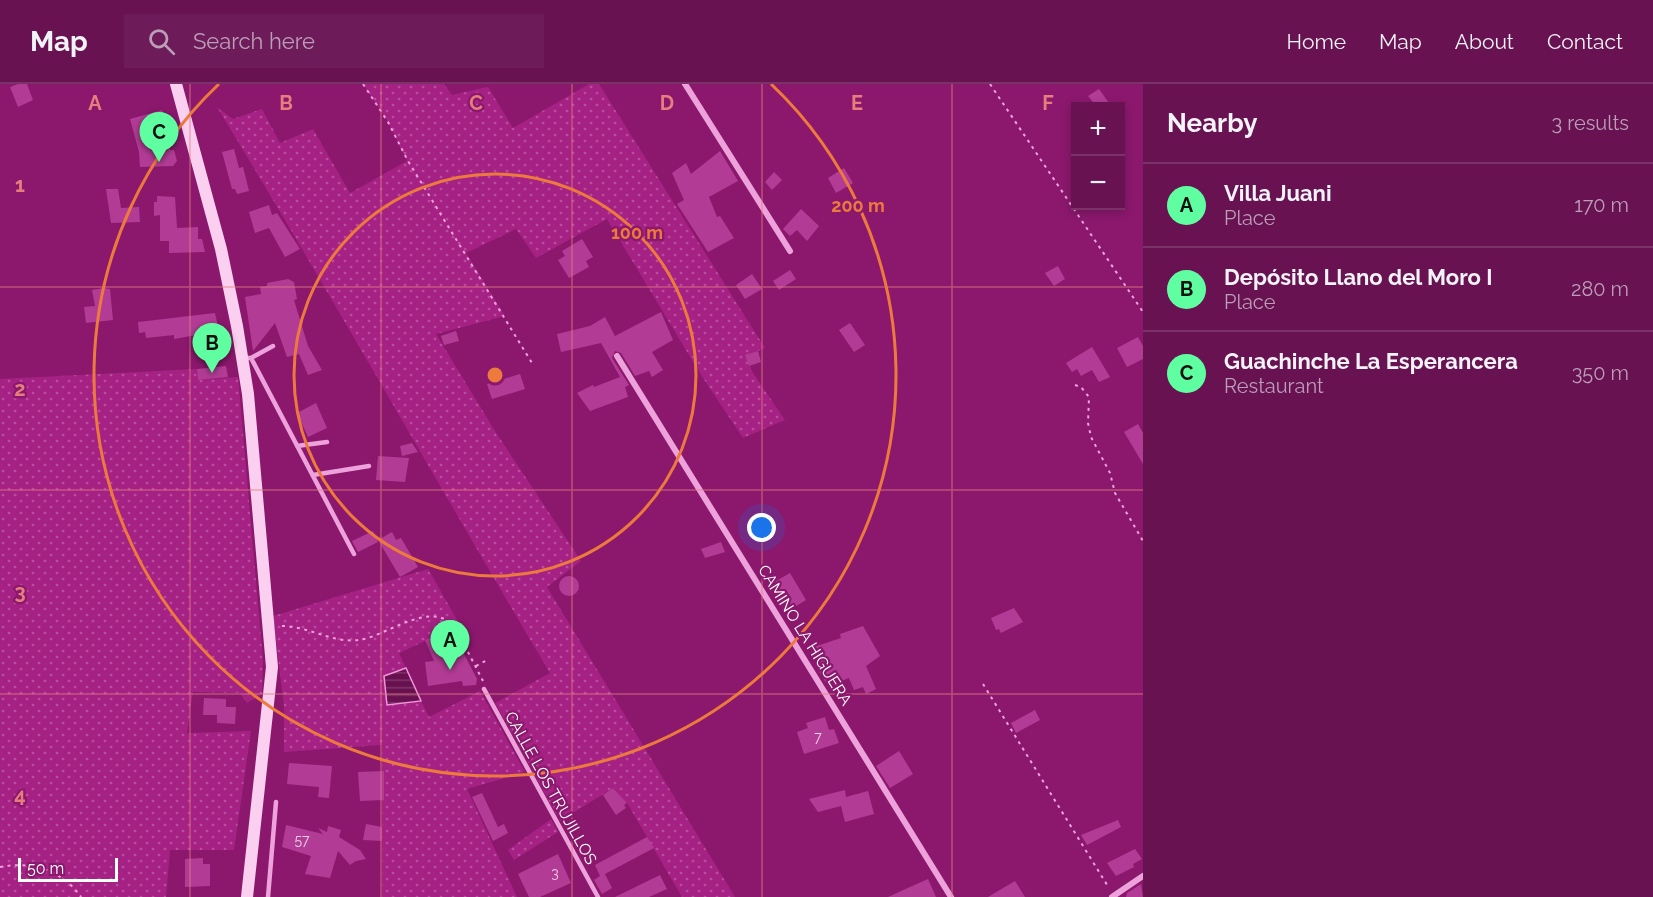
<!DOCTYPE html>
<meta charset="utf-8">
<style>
body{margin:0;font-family:Raleway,sans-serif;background:#6d1b59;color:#f1f3f6}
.controls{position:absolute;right:18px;top:18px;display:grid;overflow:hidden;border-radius:0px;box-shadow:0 3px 9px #0003}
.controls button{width:54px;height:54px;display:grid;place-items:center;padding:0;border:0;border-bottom:2px solid #7b3269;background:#681252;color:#f1f3f6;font:30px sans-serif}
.scale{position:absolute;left:18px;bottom:15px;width:100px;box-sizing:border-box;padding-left:6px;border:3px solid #fff;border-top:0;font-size:16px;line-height:21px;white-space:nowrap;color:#fff;-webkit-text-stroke:4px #8b186d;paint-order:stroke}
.you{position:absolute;left:762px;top:444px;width:21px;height:21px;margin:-15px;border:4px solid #fff;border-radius:50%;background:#1a73e8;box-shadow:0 0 0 9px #1a73e833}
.badge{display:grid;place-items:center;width:39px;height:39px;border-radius:50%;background:#5fffa1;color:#111;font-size:20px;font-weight:700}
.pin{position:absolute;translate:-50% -50px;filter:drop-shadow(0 2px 3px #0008)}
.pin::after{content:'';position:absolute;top:32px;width:21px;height:18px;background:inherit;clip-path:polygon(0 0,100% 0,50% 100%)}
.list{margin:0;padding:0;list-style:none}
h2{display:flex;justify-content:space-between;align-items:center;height:78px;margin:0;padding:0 24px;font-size:26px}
h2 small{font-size:20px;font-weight:400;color:#bd9eb8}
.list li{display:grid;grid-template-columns:39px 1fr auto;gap:18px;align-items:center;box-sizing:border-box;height:84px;padding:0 24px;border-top:2px solid #7b3269}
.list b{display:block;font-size:22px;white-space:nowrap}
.list p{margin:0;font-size:20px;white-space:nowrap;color:#bd9eb8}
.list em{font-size:20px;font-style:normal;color:#bd9eb8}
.icon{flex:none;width:33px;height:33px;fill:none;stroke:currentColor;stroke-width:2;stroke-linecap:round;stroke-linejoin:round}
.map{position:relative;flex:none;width:1143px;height:813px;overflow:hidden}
header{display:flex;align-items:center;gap:36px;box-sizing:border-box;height:84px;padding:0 30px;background:#681252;border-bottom:2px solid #7b3269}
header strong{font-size:28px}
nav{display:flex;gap:33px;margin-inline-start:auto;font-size:21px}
.search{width:420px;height:54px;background:#6d1b59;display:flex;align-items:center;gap:15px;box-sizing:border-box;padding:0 21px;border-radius:0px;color:#bd9eb8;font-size:22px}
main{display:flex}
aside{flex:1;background:#681252}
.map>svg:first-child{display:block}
.grass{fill:url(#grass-dots)}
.water{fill:url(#water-rules);stroke:#f195db;stroke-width:1.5}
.building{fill:#b23c95}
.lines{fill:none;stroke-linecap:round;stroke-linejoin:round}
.path{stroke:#eea2db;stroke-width:2;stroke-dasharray:3 4.5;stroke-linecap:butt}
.service{stroke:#eea2db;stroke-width:4.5}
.minor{stroke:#eea2db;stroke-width:6}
.secondary{stroke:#facfef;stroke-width:12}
.grid{fill:none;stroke:#e67e7e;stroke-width:1.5;stroke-opacity:0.55}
.ring{fill:none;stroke:#ed7a3d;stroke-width:3}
.labels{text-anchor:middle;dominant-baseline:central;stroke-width:4.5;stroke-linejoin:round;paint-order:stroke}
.number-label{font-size:14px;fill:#eccee4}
.street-label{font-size:16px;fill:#fff;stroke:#8b186d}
.grid-label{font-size:20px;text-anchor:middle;font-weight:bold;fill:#e67e7e;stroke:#8b186d;stroke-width:4.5;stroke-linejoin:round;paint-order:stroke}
.centre{fill:#ed7a3d;stroke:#8b186d;stroke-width:3}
.ring-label{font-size:18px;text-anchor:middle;font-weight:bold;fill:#ed7a3d;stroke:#8b186d;stroke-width:4.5;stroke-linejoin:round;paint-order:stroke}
</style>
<header>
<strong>Map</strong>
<div class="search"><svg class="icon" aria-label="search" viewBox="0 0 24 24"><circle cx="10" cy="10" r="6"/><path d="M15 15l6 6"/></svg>Search here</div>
<nav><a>Home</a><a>Map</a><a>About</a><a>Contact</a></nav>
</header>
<main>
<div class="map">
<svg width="1143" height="813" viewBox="0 0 1143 813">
<defs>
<pattern id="grass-dots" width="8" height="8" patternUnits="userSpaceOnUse" patternTransform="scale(1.5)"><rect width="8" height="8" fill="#a52184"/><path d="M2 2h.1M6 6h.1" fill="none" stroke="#b74d9d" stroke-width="1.8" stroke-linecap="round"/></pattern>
<pattern id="water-rules" width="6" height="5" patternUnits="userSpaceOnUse" patternTransform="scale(1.5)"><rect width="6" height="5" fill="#691050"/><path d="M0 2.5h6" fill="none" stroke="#80346a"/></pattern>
</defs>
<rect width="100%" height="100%" fill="#8b186d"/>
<path class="grass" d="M 363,0 L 444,0 L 452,11 L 488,3 L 513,44 L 589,0 L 599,0 L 765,264 L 745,272 L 753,289 L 785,336 L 743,354 L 701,291 L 607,135 L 536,174 L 516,145 L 466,169 L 505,232 L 436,250 L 495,347 L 581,477 L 547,503 L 735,813 L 682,813 L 627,719 L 613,704 L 560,737 L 495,619 L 550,589 C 438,401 331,210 217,23 L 233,35 L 262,25 L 280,59 L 313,45 L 350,109 L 407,77 L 388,38 Z
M 197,285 L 198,296 L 238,293 L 263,577 L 262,610 L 247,619 L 240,609 L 193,608 L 187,649 L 251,647 L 234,766 L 170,766 L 166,813 L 0,813 L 0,295 Z
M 428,485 L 460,541 L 399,569 L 406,584 L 384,592 L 387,621 L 421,617 L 429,633 L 480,607 L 525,688 L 467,705 L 517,813 L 382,813 L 382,661 L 284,668 L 284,623 L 273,532 Z
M 551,735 L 558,748 L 514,776 L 508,766 Z"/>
<path class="water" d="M 406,584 L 421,617 L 387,621 L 384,592 Z"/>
<path class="building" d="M 18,0 L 27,0 L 33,16 L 18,23 L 10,3 Z
M 1099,5 L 1111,22 L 1096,22 L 1088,12 Z
M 162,26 L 169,51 L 170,66 L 174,66 L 177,77 L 173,82 L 140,83 L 139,68 L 130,35 Z
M 234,65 L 239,84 L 243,83 L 249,107 L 237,110 L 235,105 L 232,105 L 222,68 Z
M 720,67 L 738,97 L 709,113 L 717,133 L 720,132 L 734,154 L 708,168 L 677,120 L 684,116 L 672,89 L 686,79 L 691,90 Z
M 844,84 L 853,99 L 836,109 L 828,94 Z
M 774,88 L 782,96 L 772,106 L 765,98 Z
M 106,105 L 118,105 L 121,124 L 139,123 L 140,138 L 111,139 Z
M 157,112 L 175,113 L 177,144 L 198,143 L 198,155 L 202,155 L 205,168 L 169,169 L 169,157 L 160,157 L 160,131 L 154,132 L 154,118 L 157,118 Z
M 269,121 L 272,131 L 277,129 L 300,165 L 285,173 L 269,144 L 255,149 L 249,128 Z
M 801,125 L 819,142 L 807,157 L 797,146 L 790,152 L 783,145 Z
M 582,155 L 593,173 L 586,177 L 589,183 L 569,194 L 558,176 L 565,172 L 562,167 Z
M 1058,182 L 1065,195 L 1054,202 L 1045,189 Z
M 790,186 L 796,195 L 779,206 L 773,197 Z
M 752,190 L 762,205 L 745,215 L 736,201 Z
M 288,195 L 294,198 L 297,215 L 294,216 L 308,262 L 322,286 L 308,291 L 299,270 L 287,273 L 275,239 L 253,267 L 245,213 L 261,210 L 260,203 L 267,202 L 267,199 Z
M 104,204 L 110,205 L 113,236 L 86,239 L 84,223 L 95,222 L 92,206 Z
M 661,228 L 673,256 L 652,268 L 663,286 L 652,293 L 649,287 L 635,292 L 621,269 L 615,267 L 612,274 L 629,301 L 625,303 L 628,313 L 590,327 L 577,309 L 593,301 L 594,303 L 620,293 L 601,259 L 561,268 L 557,250 L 590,242 L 605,233 L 615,252 Z
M 215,229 L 219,247 L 174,255 L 174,251 L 146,254 L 145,248 L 139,249 L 138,238 Z
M 850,239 L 865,261 L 854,268 L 839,246 Z
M 456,247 L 459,257 L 444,261 L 441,252 Z
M 1138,253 L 1143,262 L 1143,275 L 1127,283 L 1117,264 Z
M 1092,263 L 1110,293 L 1099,298 L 1092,286 L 1081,292 L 1077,285 L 1072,288 L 1066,279 Z
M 758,267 L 761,278 L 749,282 L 745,271 Z
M 226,282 L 228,293 L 198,296 L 197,285 Z
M 520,290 L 525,305 L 492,315 L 487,300 Z
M 316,319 L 327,344 L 308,353 L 297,329 Z
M 1138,340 L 1143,349 L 1143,380 L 1124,348 Z
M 412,359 L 418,368 L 402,372 L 400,362 Z
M 378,372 L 409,374 L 405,398 L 376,396 Z
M 373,447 L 378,458 L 358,468 L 352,457 Z
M 392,448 L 396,456 L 401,454 L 418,483 L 400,493 L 378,456 Z
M 721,458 L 725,468 L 705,474 L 701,465 Z
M 790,489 L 806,516 L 793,524 L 784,509 L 777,513 L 769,501 Z
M559 502a10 10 0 1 1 20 0a10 10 0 1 1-20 0Z
M 1014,524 L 1023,538 L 1001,549 L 999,545 L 996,546 L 991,534 Z
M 863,542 L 880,572 L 866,582 L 876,605 L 866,610 L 863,603 L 854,606 L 849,594 L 828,602 L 815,581 L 818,580 L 811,564 L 841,554 L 840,550 Z
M 451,545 L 477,595 L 476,601 L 463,602 L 462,597 L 428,602 L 425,578 L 434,577 L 425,556 Z
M 204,614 L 226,615 L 226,623 L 236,623 L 235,640 L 217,639 L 217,631 L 203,631 Z
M 1035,626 L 1040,636 L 1016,649 L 1011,639 Z
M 825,633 L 829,646 L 834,645 L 839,659 L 804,670 L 797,648 L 808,644 L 806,639 Z
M 899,667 L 913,690 L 890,704 L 876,682 Z
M 289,679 L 332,682 L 329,714 L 318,713 L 319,703 L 287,700 Z
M 384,687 L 384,716 L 360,717 L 358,688 Z
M 613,704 L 627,719 L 624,721 L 626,724 L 616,731 L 603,711 Z
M 845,706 L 846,713 L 868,707 L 874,730 L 845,738 L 841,722 L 818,728 L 809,715 Z
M 482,709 L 498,743 L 504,740 L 508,749 L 493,757 L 472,713 Z
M 1118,736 L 1121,743 L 1087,761 L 1081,751 Z
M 366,740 L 382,743 L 382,757 L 363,756 Z
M 286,741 L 323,750 L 318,744 L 327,748 L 328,742 L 341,746 L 339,753 L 360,766 L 366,775 L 356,777 L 350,781 L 338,767 L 330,794 L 305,790 L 311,772 L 282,763 Z
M 647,753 L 654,764 L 605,790 L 612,804 L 602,810 L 594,796 L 600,792 L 595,781 Z
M 1135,765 L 1142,775 L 1133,780 L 1134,783 L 1116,792 L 1107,779 Z
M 558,770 L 571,799 L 540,813 L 529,813 L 518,790 Z
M 203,774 L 203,780 L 210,780 L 210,802 L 185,803 L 185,775 Z
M 660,791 L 667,805 L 649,813 L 615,813 Z
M 928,795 L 936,813 L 888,813 L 910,803 Z
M 1015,797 L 1025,813 L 988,813 Z
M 1141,800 L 1143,813 L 1126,813 L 1127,809 Z"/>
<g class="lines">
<path class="path" d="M 363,0 L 388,38 L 408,77 L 532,279
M 990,0 L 1143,228
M 1075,301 L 1081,303 L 1089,313 L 1088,339 L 1091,353 L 1110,389 L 1115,409 L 1143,457
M 282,542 C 310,542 336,562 364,555 C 390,549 432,516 455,543 L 483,597
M 476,582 L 489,575
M 983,600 L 1109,804
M 0,783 C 32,777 62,786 81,813"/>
<path class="service" d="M 244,274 L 251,274 L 354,470
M 251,274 L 273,262
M 297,362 L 327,358
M 313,391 L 369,382
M 484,605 L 598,813
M 268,813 L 276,718"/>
<path class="minor" d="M 685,0 L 790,167
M 617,272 L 951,813
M 1112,813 L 1143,792"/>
<path class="secondary" d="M 176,0 L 221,165 L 237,242 L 248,310 L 272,583 L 247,813"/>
</g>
<path class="grid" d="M 190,0 L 190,813M 381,0 L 381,813M 572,0 L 572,813M 762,0 L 762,813M 952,0 L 952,813M 0,203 L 1143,203M 0,406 L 1143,406M 0,610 L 1143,610"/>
<g class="ring">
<circle cx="495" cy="291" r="201"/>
<path d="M771 0A401 401 0 1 1 219 0"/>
</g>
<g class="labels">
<g class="number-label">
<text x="818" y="653">7</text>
<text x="302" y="756">57</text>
<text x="555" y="789">3</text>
</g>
<g class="street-label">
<text transform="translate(805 551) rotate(58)">CAMINO LA HIGUERA</text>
<text transform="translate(551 704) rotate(61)">CALLE LOS TRUJILLOS</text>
</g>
</g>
<g class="grid-label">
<text x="95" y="26">A</text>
<text x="286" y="26">B</text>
<text x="476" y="26">C</text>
<text x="667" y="26">D</text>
<text x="857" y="26">E</text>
<text x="1048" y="26">F</text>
<text x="20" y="108">1</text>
<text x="20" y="312">2</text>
<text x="20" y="515">3</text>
<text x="20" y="718">4</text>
</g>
<circle cx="495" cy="291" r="9" class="centre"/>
<g class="ring-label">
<text x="858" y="128">200 m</text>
<text x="637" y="155">100 m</text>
</g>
</svg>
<div class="controls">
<button>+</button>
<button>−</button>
</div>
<div class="scale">50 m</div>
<div class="you"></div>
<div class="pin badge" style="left:450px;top:586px">A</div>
<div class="pin badge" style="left:212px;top:289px">B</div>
<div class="pin badge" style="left:159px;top:78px">C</div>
</div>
<aside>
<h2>Nearby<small>3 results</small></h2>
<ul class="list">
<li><span class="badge">A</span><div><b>Villa Juani</b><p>Place</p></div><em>170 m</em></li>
<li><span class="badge">B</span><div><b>Depósito Llano del Moro I</b><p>Place</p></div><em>280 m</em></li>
<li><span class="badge">C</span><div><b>Guachinche La Esperancera</b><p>Restaurant</p></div><em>350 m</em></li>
</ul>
</aside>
</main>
